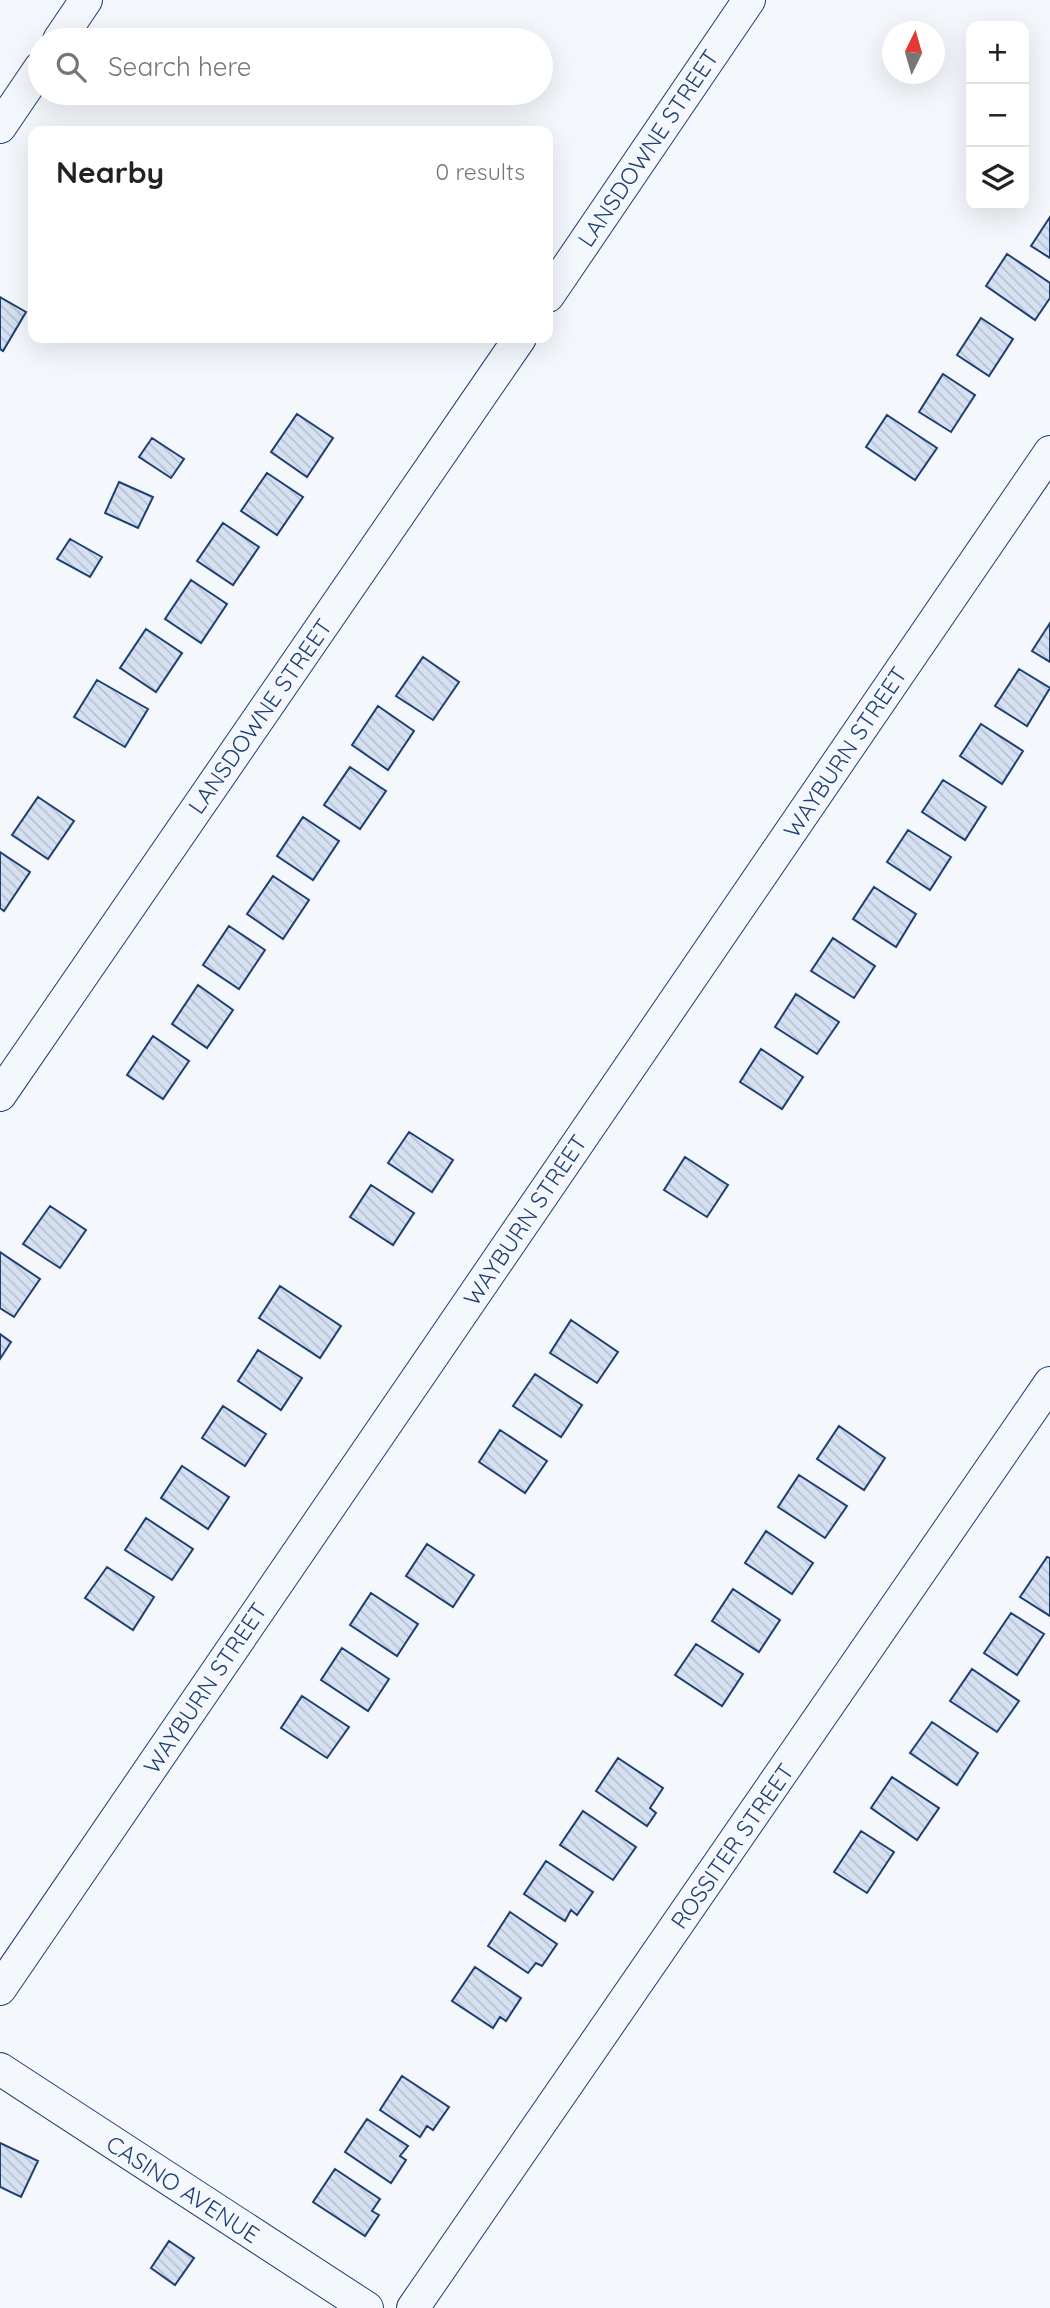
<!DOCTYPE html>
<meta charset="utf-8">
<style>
body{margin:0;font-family:Quicksand,sans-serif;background:#f6f6f6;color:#222}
.controls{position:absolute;right:21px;top:21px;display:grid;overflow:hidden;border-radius:14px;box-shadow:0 7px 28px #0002}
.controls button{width:63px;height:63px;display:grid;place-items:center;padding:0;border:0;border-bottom:2px solid #e0e0e0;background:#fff;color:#222;font:35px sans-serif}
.compass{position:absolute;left:882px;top:21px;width:63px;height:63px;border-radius:50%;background:#fff;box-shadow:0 7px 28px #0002;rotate:5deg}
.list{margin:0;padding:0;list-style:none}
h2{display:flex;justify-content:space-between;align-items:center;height:91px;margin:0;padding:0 28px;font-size:30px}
h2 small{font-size:23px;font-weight:400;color:#767676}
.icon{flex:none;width:38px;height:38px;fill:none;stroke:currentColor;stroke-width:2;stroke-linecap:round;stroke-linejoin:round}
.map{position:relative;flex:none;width:1050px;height:2308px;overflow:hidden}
.search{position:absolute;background:#fff;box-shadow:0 7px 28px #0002;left:28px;top:28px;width:525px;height:77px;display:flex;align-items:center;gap:18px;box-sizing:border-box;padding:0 24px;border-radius:38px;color:#767676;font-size:26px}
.panel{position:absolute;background:#fff;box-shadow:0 7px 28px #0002;left:28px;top:126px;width:525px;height:217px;border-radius:14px}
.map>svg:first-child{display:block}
.building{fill:url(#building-back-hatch);stroke:#1d3f73;stroke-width:2}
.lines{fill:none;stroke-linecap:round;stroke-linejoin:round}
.street-casing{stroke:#1d3f73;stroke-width:34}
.street{stroke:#f4f7fb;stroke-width:32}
.labels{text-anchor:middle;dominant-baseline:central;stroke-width:5;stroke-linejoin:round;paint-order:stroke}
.street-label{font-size:23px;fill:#1d3f73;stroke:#f4f7fb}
</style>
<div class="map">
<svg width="1050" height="2308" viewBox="0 0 1050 2308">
<defs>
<pattern id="building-back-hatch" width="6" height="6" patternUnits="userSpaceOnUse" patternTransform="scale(1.75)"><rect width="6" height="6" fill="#d5e0f0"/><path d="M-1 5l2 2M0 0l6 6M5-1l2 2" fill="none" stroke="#b6c1d1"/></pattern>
</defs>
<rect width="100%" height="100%" fill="#f4f7fb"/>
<path class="building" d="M 1050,217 L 1050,258 L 1031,246 Z
M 1007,254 L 1050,283 L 1050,298 L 1035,320 L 986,286 Z
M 0,297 L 26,312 L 3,351 L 0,349 Z
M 981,318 L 1013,339 L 989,376 L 957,355 Z
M 943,374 L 975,395 L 951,432 L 919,412 Z
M 297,414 L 333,438 L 307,477 L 271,452 Z
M 887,415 L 937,448 L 915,480 L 866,447 Z
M 152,438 L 184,459 L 171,478 L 139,457 Z
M 267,473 L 303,497 L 277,535 L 241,511 Z
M 119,482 L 153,497 L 138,528 L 105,513 Z
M 223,523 L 259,547 L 233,585 L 197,561 Z
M 70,539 L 102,557 L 90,577 L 57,559 Z
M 191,580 L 227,604 L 201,643 L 165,619 Z
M 1050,623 L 1050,662 L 1032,651 Z
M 146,629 L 182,653 L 156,692 L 120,668 Z
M 423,657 L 459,682 L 433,720 L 396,696 Z
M 1019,669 L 1050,688 L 1027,726 L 995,706 Z
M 97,680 L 148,709 L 125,747 L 74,717 Z
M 378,706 L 414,731 L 388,770 L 352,745 Z
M 981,724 L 1023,751 L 1002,784 L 960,756 Z
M 350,767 L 386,791 L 360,829 L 324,805 Z
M 943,780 L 986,807 L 965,840 L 922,812 Z
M 38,797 L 74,821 L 48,859 L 12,835 Z
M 303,817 L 339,841 L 313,880 L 277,856 Z
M 908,830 L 951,857 L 930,890 L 887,862 Z
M 0,852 L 30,872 L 4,911 L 0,908 Z
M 273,876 L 309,900 L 283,939 L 247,914 Z
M 874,887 L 916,914 L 896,947 L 853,919 Z
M 229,926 L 265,950 L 239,989 L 203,965 Z
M 833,938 L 875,966 L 854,998 L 811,971 Z
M 198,985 L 233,1010 L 207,1048 L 172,1024 Z
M 796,994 L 839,1022 L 817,1054 L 775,1027 Z
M 153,1036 L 189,1061 L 163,1099 L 127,1075 Z
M 761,1049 L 803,1077 L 782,1109 L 740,1082 Z
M 409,1132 L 453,1160 L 432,1192 L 388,1163 Z
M 685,1157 L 728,1185 L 707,1217 L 664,1190 Z
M 371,1185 L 414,1213 L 393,1245 L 350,1217 Z
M 50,1206 L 86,1230 L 60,1268 L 23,1244 Z
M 0,1252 L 40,1279 L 14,1317 L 0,1308 Z
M 280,1286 L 341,1326 L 320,1358 L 259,1318 Z
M 571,1320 L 618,1352 L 597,1383 L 550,1353 Z
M 0,1334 L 11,1342 L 0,1359 Z
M 258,1350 L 302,1378 L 281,1410 L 238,1381 Z
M 535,1374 L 582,1405 L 561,1437 L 513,1406 Z
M 223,1406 L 266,1434 L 245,1466 L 202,1438 Z
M 839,1426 L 885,1458 L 864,1490 L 817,1459 Z
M 500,1430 L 547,1461 L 525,1493 L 479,1462 Z
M 182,1466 L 229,1497 L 208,1529 L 161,1498 Z
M 799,1475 L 847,1506 L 825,1538 L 778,1507 Z
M 146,1518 L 193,1549 L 172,1580 L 125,1550 Z
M 766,1531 L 813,1563 L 792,1594 L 745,1563 Z
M 427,1544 L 474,1575 L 453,1607 L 406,1576 Z
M 1047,1557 L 1050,1558 L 1050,1616 L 1020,1597 Z
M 107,1567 L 154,1597 L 133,1630 L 85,1598 Z
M 733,1589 L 780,1620 L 759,1652 L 712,1621 Z
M 371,1593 L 418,1624 L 397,1656 L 350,1625 Z
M 1011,1613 L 1044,1634 L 1017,1675 L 984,1653 Z
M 696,1644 L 743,1674 L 722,1706 L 675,1675 Z
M 342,1648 L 389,1679 L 368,1711 L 321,1680 Z
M 972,1669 L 1019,1701 L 997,1732 L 950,1701 Z
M 302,1696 L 349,1727 L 327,1758 L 281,1728 Z
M 932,1722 L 978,1753 L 957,1785 L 910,1753 Z
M 618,1758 L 663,1788 L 650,1808 L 656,1813 L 647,1826 L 596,1791 Z
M 892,1777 L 939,1808 L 917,1840 L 871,1808 Z
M 583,1811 L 636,1847 L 613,1880 L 560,1845 Z
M 861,1831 L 894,1852 L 867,1893 L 834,1872 Z
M 546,1861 L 593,1892 L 577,1915 L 571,1910 L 565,1921 L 524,1894 Z
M 510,1912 L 557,1944 L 542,1966 L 536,1963 L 528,1973 L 488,1946 Z
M 475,1967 L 521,1998 L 506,2021 L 500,2017 L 493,2028 L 452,2001 Z
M 402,2076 L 449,2107 L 433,2130 L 427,2126 L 420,2137 L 380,2110 Z
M 367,2119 L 408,2146 L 400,2156 L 406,2160 L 391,2183 L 345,2152 Z
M 0,2143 L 38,2161 L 21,2197 L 0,2187 Z
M 335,2169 L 380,2199 L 372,2211 L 379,2215 L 365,2236 L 313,2202 Z
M 169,2241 L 194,2258 L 175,2285 L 151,2268 Z"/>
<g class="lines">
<defs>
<path id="street" d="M 59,40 L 86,0
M 0,127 L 40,68
M 548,296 L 749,0
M 0,1095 L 520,338
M 0,1989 L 1050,452
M 0,2069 L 367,2308
M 413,2308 L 1050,1383"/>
</defs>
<use href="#street" class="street-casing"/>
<use href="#street" class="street"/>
</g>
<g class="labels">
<g class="street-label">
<text transform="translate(648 148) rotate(-56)">LANSDOWNE STREET</text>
<text transform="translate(260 716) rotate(-55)">LANSDOWNE STREET</text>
<text transform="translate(845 752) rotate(-56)">WAYBURN STREET</text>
<text transform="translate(525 1220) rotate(-56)">WAYBURN STREET</text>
<text transform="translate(205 1688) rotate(-56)">WAYBURN STREET</text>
<text transform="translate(732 1846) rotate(-55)">ROSSITER STREET</text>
<text transform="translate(183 2189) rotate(33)">CASINO AVENUE</text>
</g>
</g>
</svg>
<div class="controls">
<button>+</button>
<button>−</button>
<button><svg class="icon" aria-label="layers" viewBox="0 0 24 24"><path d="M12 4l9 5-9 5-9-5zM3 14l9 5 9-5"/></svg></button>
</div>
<svg class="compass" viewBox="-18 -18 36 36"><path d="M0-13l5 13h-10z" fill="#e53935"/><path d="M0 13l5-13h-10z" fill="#767676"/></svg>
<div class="search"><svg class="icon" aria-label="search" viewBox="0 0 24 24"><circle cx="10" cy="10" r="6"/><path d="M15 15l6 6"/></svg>Search here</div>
<section class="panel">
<h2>Nearby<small>0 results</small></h2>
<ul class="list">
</ul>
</section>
</div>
